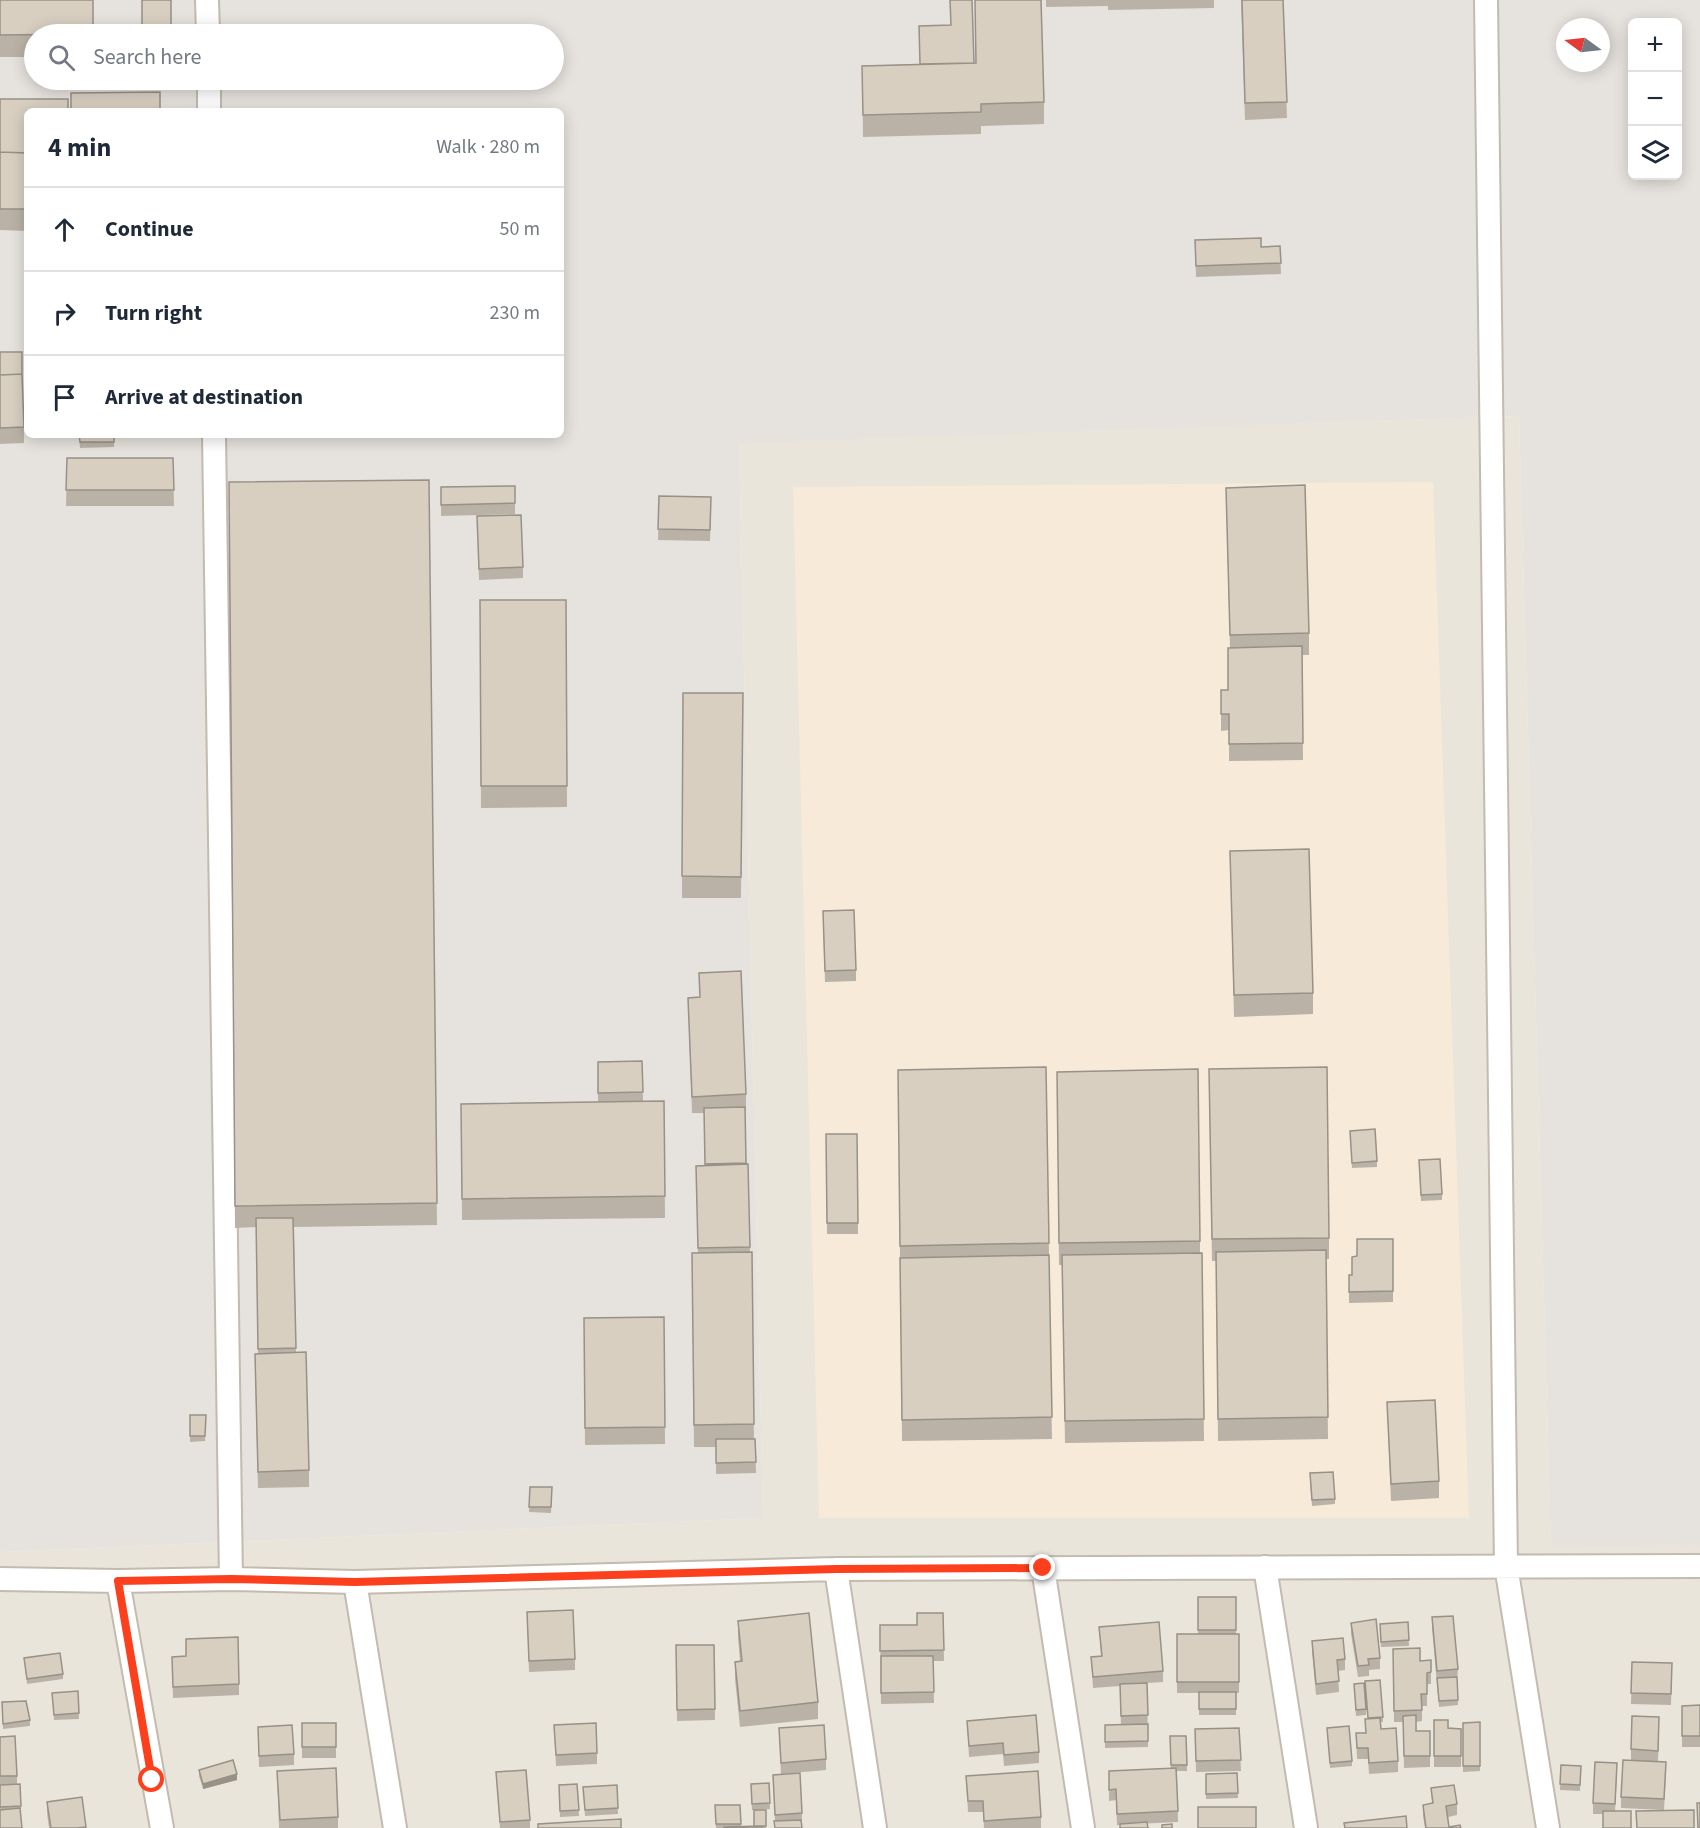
<!DOCTYPE html>
<meta charset="utf-8">
<style>
body{margin:0;font-family:"Source Sans 3",sans-serif;background:#f2f2f3;color:#1f2937}
.controls{position:absolute;right:18px;top:18px;display:grid;overflow:hidden;border-radius:9px;box-shadow:0 3px 15px #0003}
.controls button{width:54px;height:54px;display:grid;place-items:center;padding:0;border:0;border-bottom:2px solid #e0e1e3;background:#fff;color:#1f2937;font:30px sans-serif}
.compass{position:absolute;left:1556px;top:18px;width:54px;height:54px;border-radius:50%;background:#fff;box-shadow:0 3px 15px #0003;rotate:285deg}
.stop{position:absolute;width:18px;height:18px;margin:-14px;border:4px solid #fc3f1d;border-radius:50%;background:#fff}
.stop.end{background:#fc3f1d;border-color:#fff;box-shadow:0 2px 6px #0008}
.list{margin:0;padding:0;list-style:none}
h2{display:flex;justify-content:space-between;align-items:center;height:78px;margin:0;padding:0 24px;font-size:26px}
h2 small{font-size:20px;font-weight:400;color:#747a83}
.list li{display:grid;grid-template-columns:39px 1fr auto;gap:18px;align-items:center;box-sizing:border-box;height:84px;padding:0 24px;border-top:2px solid #e0e1e3}
.list b{display:block;font-size:22px;white-space:nowrap}
.list em{font-size:20px;font-style:normal;color:#747a83}
.icon{flex:none;width:33px;height:33px;fill:none;stroke:currentColor;stroke-width:2;stroke-linecap:round;stroke-linejoin:round}
.map{position:relative;flex:none;width:1700px;height:1828px;overflow:hidden}
.search{position:absolute;background:#fff;box-shadow:0 3px 15px #0003;left:24px;top:24px;width:540px;height:66px;display:flex;align-items:center;gap:15px;box-sizing:border-box;padding:0 21px;border-radius:33px;color:#747a83;font-size:22px}
.panel{position:absolute;background:#fff;box-shadow:0 3px 15px #0003;left:24px;top:108px;width:540px;height:330px;border-radius:9px}
.map>svg:first-child{display:block}
.residential{fill:#eae5da}
.commercial{fill:#f7ead8}
.industrial{fill:#e6e2dd;fill-rule:evenodd}
.lines{fill:none;stroke-linecap:round;stroke-linejoin:round}
.street-casing{stroke:#c2bbae;stroke-width:26}
.street{stroke:#fff;stroke-width:22}
.wall{fill:#bab2a6}
.shaded-wall{fill:#979187}
.building{fill:#d8cfc1;stroke:#979187;stroke-width:1.5}
.route{stroke:#fc3f1d;stroke-width:8}
</style>
<div class="map">
<svg width="1700" height="1828" viewBox="0 0 1700 1828">
<rect width="100%" height="100%" fill="#f6f3ec"/>
<path class="residential" d="M 1519,416 L 1551,1546 L 1700,1545 L 1700,1828 L 0,1828 L 0,1552 L 763,1518 L 739,442 Z"/>
<path class="commercial" d="M 1433,482 L 1469,1518 L 819,1518 L 793,487 Z"/>
<path class="industrial" d="M 0,0 L 1700,0 L 1700,1545 L 1551,1547 L 1519,416 L 739,443 L 763,1518 L 0,1552 ZM 1632,22 L 1678,22 L 1678,176 L 1632,176 ZM 1565,27 L 1601,27 L 1601,63 L 1565,63 ZM 34,34 L 554,34 L 554,80 L 34,80 ZM 27,111 L 561,111 L 561,435 L 27,435 Z"/>
<g class="lines">
<defs>
<path id="street" d="M 207,0 L 208,34
M 1486,0 L 1506,1566 L 1548,1828
M 209,80 L 209,111
M 214,435 L 231,1579
M 1265,1567 L 1306,1828
M 1043,1568 L 1083,1828
M 836,1569 L 875,1828
M 0,1579 L 118,1581 L 231,1579 L 355,1582 L 836,1569 L 1700,1566
M 118,1581 L 162,1828
M 355,1582 L 395,1828"/>
</defs>
<use href="#street" class="street-casing"/>
<use href="#street" class="street"/>
</g>
<path class="wall" d="M 0,0 L 34,34 L 34,57 L 0,57 Z
M 950,0 L 972,0 L 974,63 L 1044,102 L 1044,124 L 981,126 L 981,134 L 863,137 L 862,66 L 920,64 L 919,26 L 951,25 Z
M 1046,0 L 1214,0 L 1214,8 L 1108,10 L 1108,6 L 1046,7 Z
M 1241,0 L 1283,0 L 1287,118 L 1245,120 Z
M 0,99 L 27,111 L 27,231 L 0,230 Z
M 1195,240 L 1261,247 L 1280,246 L 1281,274 L 1196,277 Z
M 0,352 L 24,427 L 24,443 L 0,444 Z
M 79,435 L 114,435 L 114,447 L 80,448 Z
M 67,458 L 173,458 L 174,506 L 66,506 Z
M 429,480 L 437,1225 L 294,1227 L 296,1352 L 309,1470 L 309,1487 L 258,1488 L 255,1370 L 255,1354 L 258,1354 L 256,1227 L 235,1228 L 229,482 Z
M 515,486 L 515,514 L 441,516 L 441,487 Z
M 1226,488 L 1309,633 L 1309,655 L 1302,655 L 1303,760 L 1229,761 L 1229,730 L 1221,731 L 1221,706 L 1228,690 L 1230,648 Z
M 659,496 L 711,497 L 710,541 L 658,540 Z
M 477,516 L 523,567 L 523,578 L 479,580 Z
M 480,600 L 566,600 L 567,807 L 481,808 Z
M 683,693 L 743,693 L 741,898 L 682,898 Z
M 1230,851 L 1313,993 L 1313,1014 L 1234,1017 Z
M 823,922 L 856,970 L 856,981 L 825,982 Z
M 699,973 L 746,1094 L 746,1111 L 745,1111 L 746,1164 L 748,1164 L 750,1252 L 752,1252 L 754,1439 L 755,1439 L 756,1473 L 716,1474 L 716,1447 L 694,1447 L 692,1253 L 698,1253 L 696,1166 L 705,1165 L 704,1113 L 692,1113 L 688,998 L 700,997 Z
M 642,1061 L 643,1101 L 664,1101 L 665,1218 L 462,1220 L 461,1104 L 598,1102 L 598,1062 Z
M 1046,1067 L 1052,1439 L 902,1441 L 898,1070 Z
M 1209,1069 L 1329,1238 L 1329,1259 L 1326,1259 L 1328,1439 L 1218,1441 L 1216,1261 L 1212,1261 Z
M 1057,1072 L 1200,1241 L 1200,1253 L 1202,1253 L 1204,1441 L 1065,1443 L 1062,1265 L 1059,1265 Z
M 1350,1131 L 1377,1161 L 1377,1167 L 1352,1168 Z
M 826,1134 L 857,1134 L 858,1234 L 827,1234 Z
M 1419,1166 L 1442,1194 L 1442,1200 L 1421,1201 Z
M 1393,1239 L 1393,1302 L 1349,1303 L 1349,1275 L 1352,1275 L 1357,1256 Z
M 664,1317 L 665,1444 L 585,1445 L 584,1318 Z
M 1387,1402 L 1439,1481 L 1439,1498 L 1391,1501 Z
M 190,1415 L 206,1415 L 205,1441 L 190,1442 Z
M 1310,1479 L 1335,1499 L 1335,1504 L 1312,1506 Z
M 530,1487 L 552,1487 L 551,1513 L 529,1512 Z
M 1198,1597 L 1236,1597 L 1236,1634 L 1239,1634 L 1239,1693 L 1236,1693 L 1236,1715 L 1199,1715 L 1199,1693 L 1177,1693 L 1177,1634 L 1198,1634 Z
M 527,1612 L 575,1659 L 575,1670 L 529,1672 Z
M 943,1613 L 944,1661 L 933,1661 L 934,1703 L 881,1704 L 880,1625 L 917,1625 Z
M 1432,1617 L 1458,1669 L 1457,1680 L 1458,1705 L 1439,1707 L 1432,1628 Z
M 738,1621 L 818,1702 L 818,1719 L 740,1727 L 735,1679 L 735,1662 L 740,1661 L 738,1638 Z
M 1408,1622 L 1409,1646 L 1381,1647 L 1380,1624 Z
M 1351,1623 L 1380,1658 L 1380,1669 L 1369,1670 L 1369,1676 L 1358,1677 L 1351,1634 Z
M 1099,1627 L 1163,1671 L 1163,1682 L 1147,1683 L 1148,1747 L 1105,1748 L 1105,1725 L 1121,1725 L 1120,1686 L 1093,1688 L 1091,1657 L 1101,1656 Z
M 1312,1641 L 1345,1659 L 1345,1670 L 1338,1671 L 1339,1692 L 1316,1695 L 1312,1652 Z
M 676,1645 L 714,1645 L 715,1720 L 677,1721 Z
M 1393,1649 L 1420,1661 L 1431,1660 L 1431,1684 L 1427,1684 L 1427,1706 L 1422,1706 L 1422,1721 L 1416,1722 L 1416,1731 L 1430,1731 L 1430,1767 L 1404,1768 L 1403,1722 L 1394,1722 Z
M 172,1657 L 239,1684 L 239,1695 L 173,1698 Z
M 24,1658 L 63,1674 L 63,1679 L 27,1684 Z
M 1632,1662 L 1672,1663 L 1671,1705 L 1631,1704 Z
M 1365,1681 L 1383,1717 L 1383,1722 L 1381,1722 L 1381,1729 L 1398,1761 L 1398,1772 L 1369,1774 L 1368,1759 L 1357,1759 L 1356,1733 L 1366,1733 L 1365,1719 L 1368,1719 Z
M 1354,1684 L 1366,1709 L 1366,1715 L 1356,1716 Z
M 78,1691 L 79,1719 L 54,1720 L 52,1693 Z
M 2,1702 L 30,1720 L 30,1726 L 3,1729 Z
M 1700,1705 L 1700,1747 L 1682,1747 L 1682,1706 Z
M 1434,1720 L 1448,1728 L 1461,1729 L 1461,1767 L 1434,1767 Z
M 967,1721 L 1039,1752 L 1039,1763 L 1004,1766 L 1003,1754 L 969,1757 Z
M 1480,1722 L 1480,1771 L 1463,1772 L 1463,1723 Z
M 302,1723 L 336,1723 L 336,1758 L 302,1758 Z
M 554,1725 L 597,1753 L 597,1764 L 556,1766 Z
M 258,1727 L 294,1754 L 294,1765 L 259,1767 Z
M 779,1728 L 826,1759 L 826,1770 L 781,1774 Z
M 1239,1728 L 1241,1771 L 1196,1772 L 1195,1729 Z
M 1327,1728 L 1352,1761 L 1352,1766 L 1330,1768 Z
M 1659,1728 L 1658,1762 L 1631,1760 L 1631,1749 Z
M 1170,1736 L 1186,1736 L 1187,1771 L 1177,1771 L 1178,1822 L 1117,1825 L 1116,1800 L 1109,1801 L 1109,1771 L 1171,1768 Z
M 0,1737 L 17,1776 L 17,1784 L 21,1806 L 21,1817 L 0,1828 Z
M 1561,1765 L 1581,1766 L 1580,1791 L 1560,1790 Z
M 199,1770 L 237,1780 L 203,1789 L 199,1776 Z
M 277,1771 L 338,1817 L 338,1828 L 279,1828 Z
M 496,1772 L 530,1820 L 530,1828 L 500,1828 Z
M 1237,1773 L 1238,1798 L 1206,1799 L 1206,1774 Z
M 1666,1773 L 1664,1810 L 1621,1808 L 1621,1797 Z
M 1617,1774 L 1615,1811 L 1603,1814 L 1593,1814 L 1593,1803 Z
M 773,1775 L 802,1813 L 802,1824 L 775,1821 Z
M 966,1776 L 1041,1817 L 1041,1828 L 984,1828 L 983,1812 L 968,1812 Z
M 769,1783 L 770,1809 L 752,1810 L 751,1784 Z
M 577,1784 L 579,1816 L 560,1817 L 559,1785 Z
M 617,1785 L 618,1814 L 585,1816 L 583,1787 Z
M 1431,1788 L 1457,1804 L 1457,1815 L 1448,1817 L 1449,1827 L 1461,1828 L 1425,1828 L 1423,1816 L 1423,1805 L 1432,1803 Z
M 82,1797 L 86,1828 L 49,1828 L 47,1813 L 47,1802 Z
M 715,1805 L 740,1805 L 741,1827 L 754,1826 L 766,1810 L 766,1828 L 716,1828 Z"/>
<path class="shaded-wall" d="M 237,1774 L 237,1780 L 203,1789 L 203,1784 Z"/>
<path class="building" d="M 0,0 L 93,0 L 93,34 L 0,35 Z
M 142,0 L 171,0 L 171,34 L 142,34 Z
M 950,0 L 972,0 L 974,63 L 920,64 L 919,26 L 951,25 Z
M 975,0 L 1041,0 L 1044,102 L 981,104 L 981,112 L 863,115 L 862,66 L 976,63 Z
M 1242,0 L 1283,0 L 1287,102 L 1245,103 Z
M 160,92 L 160,111 L 71,111 L 71,93 Z
M 0,99 L 68,99 L 68,111 L 27,111 L 27,153 L 0,152 Z
M 0,152 L 27,153 L 27,209 L 0,209 Z
M 1261,238 L 1261,247 L 1280,246 L 1281,263 L 1196,266 L 1195,240 Z
M 0,352 L 22,352 L 22,374 L 0,375 Z
M 22,374 L 24,427 L 0,428 L 0,375 Z
M 79,435 L 114,435 L 114,442 L 80,442 Z
M 67,458 L 173,458 L 174,490 L 66,490 Z
M 429,480 L 437,1203 L 235,1206 L 229,482 Z
M 1305,485 L 1309,633 L 1230,635 L 1226,488 Z
M 515,486 L 515,503 L 441,505 L 441,487 Z
M 659,496 L 711,497 L 710,530 L 658,529 Z
M 521,515 L 523,567 L 479,569 L 477,516 Z
M 480,600 L 566,600 L 567,786 L 481,786 Z
M 1302,646 L 1303,743 L 1229,744 L 1229,714 L 1221,714 L 1221,690 L 1228,690 L 1228,648 Z
M 683,693 L 743,693 L 741,877 L 682,876 Z
M 1309,849 L 1313,993 L 1234,995 L 1230,851 Z
M 854,910 L 856,970 L 825,971 L 823,911 Z
M 741,971 L 746,1094 L 692,1097 L 688,998 L 700,997 L 699,973 Z
M 642,1061 L 643,1092 L 598,1093 L 598,1062 Z
M 1046,1067 L 1049,1243 L 900,1246 L 898,1070 Z
M 1327,1067 L 1329,1238 L 1212,1239 L 1209,1069 Z
M 1198,1069 L 1200,1241 L 1059,1243 L 1057,1072 Z
M 664,1101 L 665,1196 L 462,1199 L 461,1104 Z
M 745,1107 L 746,1163 L 705,1164 L 704,1108 Z
M 1375,1129 L 1377,1161 L 1352,1163 L 1350,1131 Z
M 826,1134 L 857,1134 L 858,1223 L 827,1223 Z
M 1440,1159 L 1442,1194 L 1421,1195 L 1419,1160 Z
M 748,1164 L 750,1247 L 698,1248 L 696,1166 Z
M 256,1218 L 293,1218 L 296,1348 L 258,1349 Z
M 1357,1239 L 1393,1239 L 1393,1291 L 1349,1292 L 1349,1275 L 1352,1275 L 1352,1257 L 1357,1256 Z
M 1326,1250 L 1328,1417 L 1218,1419 L 1216,1252 Z
M 752,1252 L 754,1424 L 694,1425 L 692,1253 Z
M 1202,1253 L 1204,1419 L 1065,1421 L 1062,1255 Z
M 1049,1255 L 1052,1417 L 902,1420 L 900,1258 Z
M 664,1317 L 665,1427 L 585,1428 L 584,1318 Z
M 306,1352 L 309,1470 L 258,1472 L 255,1354 Z
M 1435,1400 L 1439,1481 L 1391,1484 L 1387,1402 Z
M 190,1415 L 206,1415 L 205,1436 L 190,1436 Z
M 716,1439 L 755,1439 L 756,1462 L 716,1463 Z
M 1333,1472 L 1335,1499 L 1312,1500 L 1310,1473 Z
M 530,1487 L 552,1487 L 551,1507 L 529,1507 Z
M 1198,1597 L 1236,1597 L 1236,1630 L 1198,1630 Z
M 573,1610 L 575,1659 L 529,1661 L 527,1612 Z
M 809,1613 L 818,1702 L 740,1711 L 735,1662 L 742,1661 L 738,1621 Z
M 917,1613 L 943,1613 L 944,1650 L 880,1651 L 880,1625 L 917,1625 Z
M 1453,1616 L 1458,1669 L 1437,1671 L 1432,1617 Z
M 1376,1619 L 1380,1658 L 1368,1659 L 1369,1665 L 1358,1666 L 1351,1623 Z
M 1159,1622 L 1163,1671 L 1093,1677 L 1091,1657 L 1102,1656 L 1099,1627 Z
M 1408,1622 L 1409,1640 L 1381,1642 L 1380,1624 Z
M 1177,1634 L 1239,1634 L 1239,1682 L 1177,1682 Z
M 238,1637 L 239,1684 L 173,1687 L 172,1657 L 186,1656 L 186,1639 Z
M 1343,1638 L 1345,1659 L 1337,1660 L 1339,1681 L 1316,1684 L 1312,1641 Z
M 676,1645 L 714,1645 L 715,1709 L 677,1710 Z
M 1420,1648 L 1420,1661 L 1431,1660 L 1431,1672 L 1427,1673 L 1427,1694 L 1421,1694 L 1422,1710 L 1394,1711 L 1393,1649 Z
M 60,1653 L 63,1674 L 27,1679 L 24,1658 Z
M 881,1656 L 933,1656 L 934,1692 L 881,1693 Z
M 1632,1662 L 1672,1663 L 1671,1694 L 1631,1693 Z
M 1457,1677 L 1458,1700 L 1439,1701 L 1437,1678 Z
M 1380,1680 L 1383,1717 L 1368,1718 L 1365,1681 Z
M 1147,1683 L 1148,1715 L 1121,1716 L 1120,1684 Z
M 1364,1683 L 1366,1709 L 1356,1710 L 1354,1684 Z
M 78,1691 L 79,1713 L 54,1715 L 52,1693 Z
M 1199,1692 L 1236,1692 L 1236,1709 L 1199,1709 Z
M 26,1701 L 30,1720 L 3,1724 L 2,1702 Z
M 1700,1705 L 1700,1736 L 1682,1736 L 1682,1706 Z
M 1036,1715 L 1039,1752 L 1004,1755 L 1003,1743 L 969,1746 L 967,1721 Z
M 1416,1715 L 1416,1731 L 1430,1731 L 1430,1756 L 1404,1756 L 1403,1716 Z
M 1632,1716 L 1659,1717 L 1658,1751 L 1631,1749 Z
M 1380,1718 L 1381,1729 L 1396,1728 L 1398,1761 L 1369,1763 L 1368,1748 L 1357,1748 L 1356,1733 L 1366,1733 L 1365,1719 Z
M 1434,1720 L 1448,1720 L 1448,1728 L 1461,1729 L 1461,1756 L 1434,1756 Z
M 1480,1722 L 1480,1766 L 1463,1766 L 1463,1723 Z
M 302,1723 L 336,1723 L 336,1747 L 302,1747 Z
M 596,1723 L 597,1753 L 556,1755 L 554,1725 Z
M 1148,1724 L 1148,1741 L 1105,1742 L 1105,1725 Z
M 292,1725 L 294,1754 L 259,1756 L 258,1727 Z
M 824,1725 L 826,1759 L 781,1763 L 779,1728 Z
M 1349,1726 L 1352,1761 L 1330,1763 L 1327,1728 Z
M 1239,1728 L 1241,1760 L 1196,1761 L 1195,1729 Z
M 15,1736 L 17,1776 L 0,1776 L 0,1737 Z
M 1170,1736 L 1186,1736 L 1187,1765 L 1171,1765 Z
M 233,1760 L 237,1774 L 203,1784 L 199,1770 Z
M 1623,1760 L 1666,1762 L 1664,1799 L 1621,1797 Z
M 1595,1762 L 1617,1763 L 1615,1804 L 1593,1803 Z
M 1561,1765 L 1581,1766 L 1580,1785 L 1560,1784 Z
M 336,1768 L 338,1817 L 280,1820 L 277,1771 Z
M 1176,1768 L 1178,1811 L 1117,1814 L 1116,1789 L 1109,1790 L 1109,1771 Z
M 526,1770 L 530,1820 L 500,1822 L 496,1772 Z
M 1038,1771 L 1041,1817 L 984,1821 L 983,1801 L 968,1801 L 966,1776 Z
M 800,1773 L 802,1813 L 775,1815 L 773,1775 Z
M 1237,1773 L 1238,1793 L 1206,1794 L 1206,1774 Z
M 769,1783 L 770,1803 L 752,1804 L 751,1784 Z
M 20,1784 L 21,1806 L 0,1807 L 0,1785 Z
M 577,1784 L 579,1810 L 560,1811 L 559,1785 Z
M 617,1785 L 618,1808 L 585,1810 L 583,1787 Z
M 1454,1785 L 1457,1804 L 1446,1806 L 1449,1827 L 1460,1825 L 1461,1828 L 1426,1828 L 1423,1805 L 1433,1803 L 1431,1788 Z
M 82,1797 L 86,1827 L 77,1828 L 51,1828 L 47,1802 Z
M 1697,1803 L 1700,1803 L 1700,1828 L 1698,1828 Z
M 715,1805 L 740,1805 L 741,1824 L 716,1824 Z
M 1198,1807 L 1256,1807 L 1256,1828 L 1198,1828 Z
M 20,1808 L 22,1828 L 0,1828 L 0,1810 Z
M 754,1810 L 766,1810 L 766,1826 L 754,1826 Z
M 1694,1810 L 1694,1828 L 1637,1828 L 1636,1811 Z
M 1603,1811 L 1631,1811 L 1631,1828 L 1603,1828 Z
M 1406,1816 L 1407,1828 L 1345,1828 L 1344,1823 Z
M 621,1819 L 621,1828 L 538,1828 L 538,1824 Z
M 801,1820 L 802,1828 L 775,1828 L 774,1821 Z
M 1147,1822 L 1148,1828 L 1120,1828 L 1120,1824 Z
M 1172,1824 L 1172,1828 L 1162,1828 L 1162,1825 Z
M 762,1826 L 762,1828 L 724,1828 L 724,1827 Z"/>
<g class="lines">
<path class="route" d="M 152,1780 L 118,1581 L 231,1579 L 355,1582 L 836,1569 L 1043,1568"/>
</g>
</svg>
<div class="controls">
<button>+</button>
<button>−</button>
<button><svg class="icon" aria-label="layers" viewBox="0 0 24 24"><path d="M12 4l9 5-9 5-9-5zM3 14l9 5 9-5"/></svg></button>
</div>
<svg class="compass" viewBox="-18 -18 36 36"><path d="M0-13l5 13h-10z" fill="#e53935"/><path d="M0 13l5-13h-10z" fill="#747a83"/></svg>
<div class="stop" style="left:152px;top:1780px"></div>
<div class="stop end" style="left:1043px;top:1568px"></div>
<div class="search"><svg class="icon" aria-label="search" viewBox="0 0 24 24"><circle cx="10" cy="10" r="6"/><path d="M15 15l6 6"/></svg>Search here</div>
<section class="panel">
<h2>4 min<small>Walk · 280 m</small></h2>
<ul class="list">
<li><svg class="icon" aria-label="ahead" viewBox="0 0 24 24"><path d="M12 20V5M6 11l6-6 6 6"/></svg><div><b>Continue</b></div><em>50 m</em></li>
<li><svg class="icon" aria-label="right" viewBox="0 0 24 24"><path d="M7 20v-9h11M14 6l5 5-5 5"/></svg><div><b>Turn right</b></div><em>230 m</em></li>
<li><svg class="icon" aria-label="arrive" viewBox="0 0 24 24"><path d="M6 21V4h12l-3 4 3 4H6"/></svg><div><b>Arrive at destination</b></div></li>
</ul>
</section>
</div>
